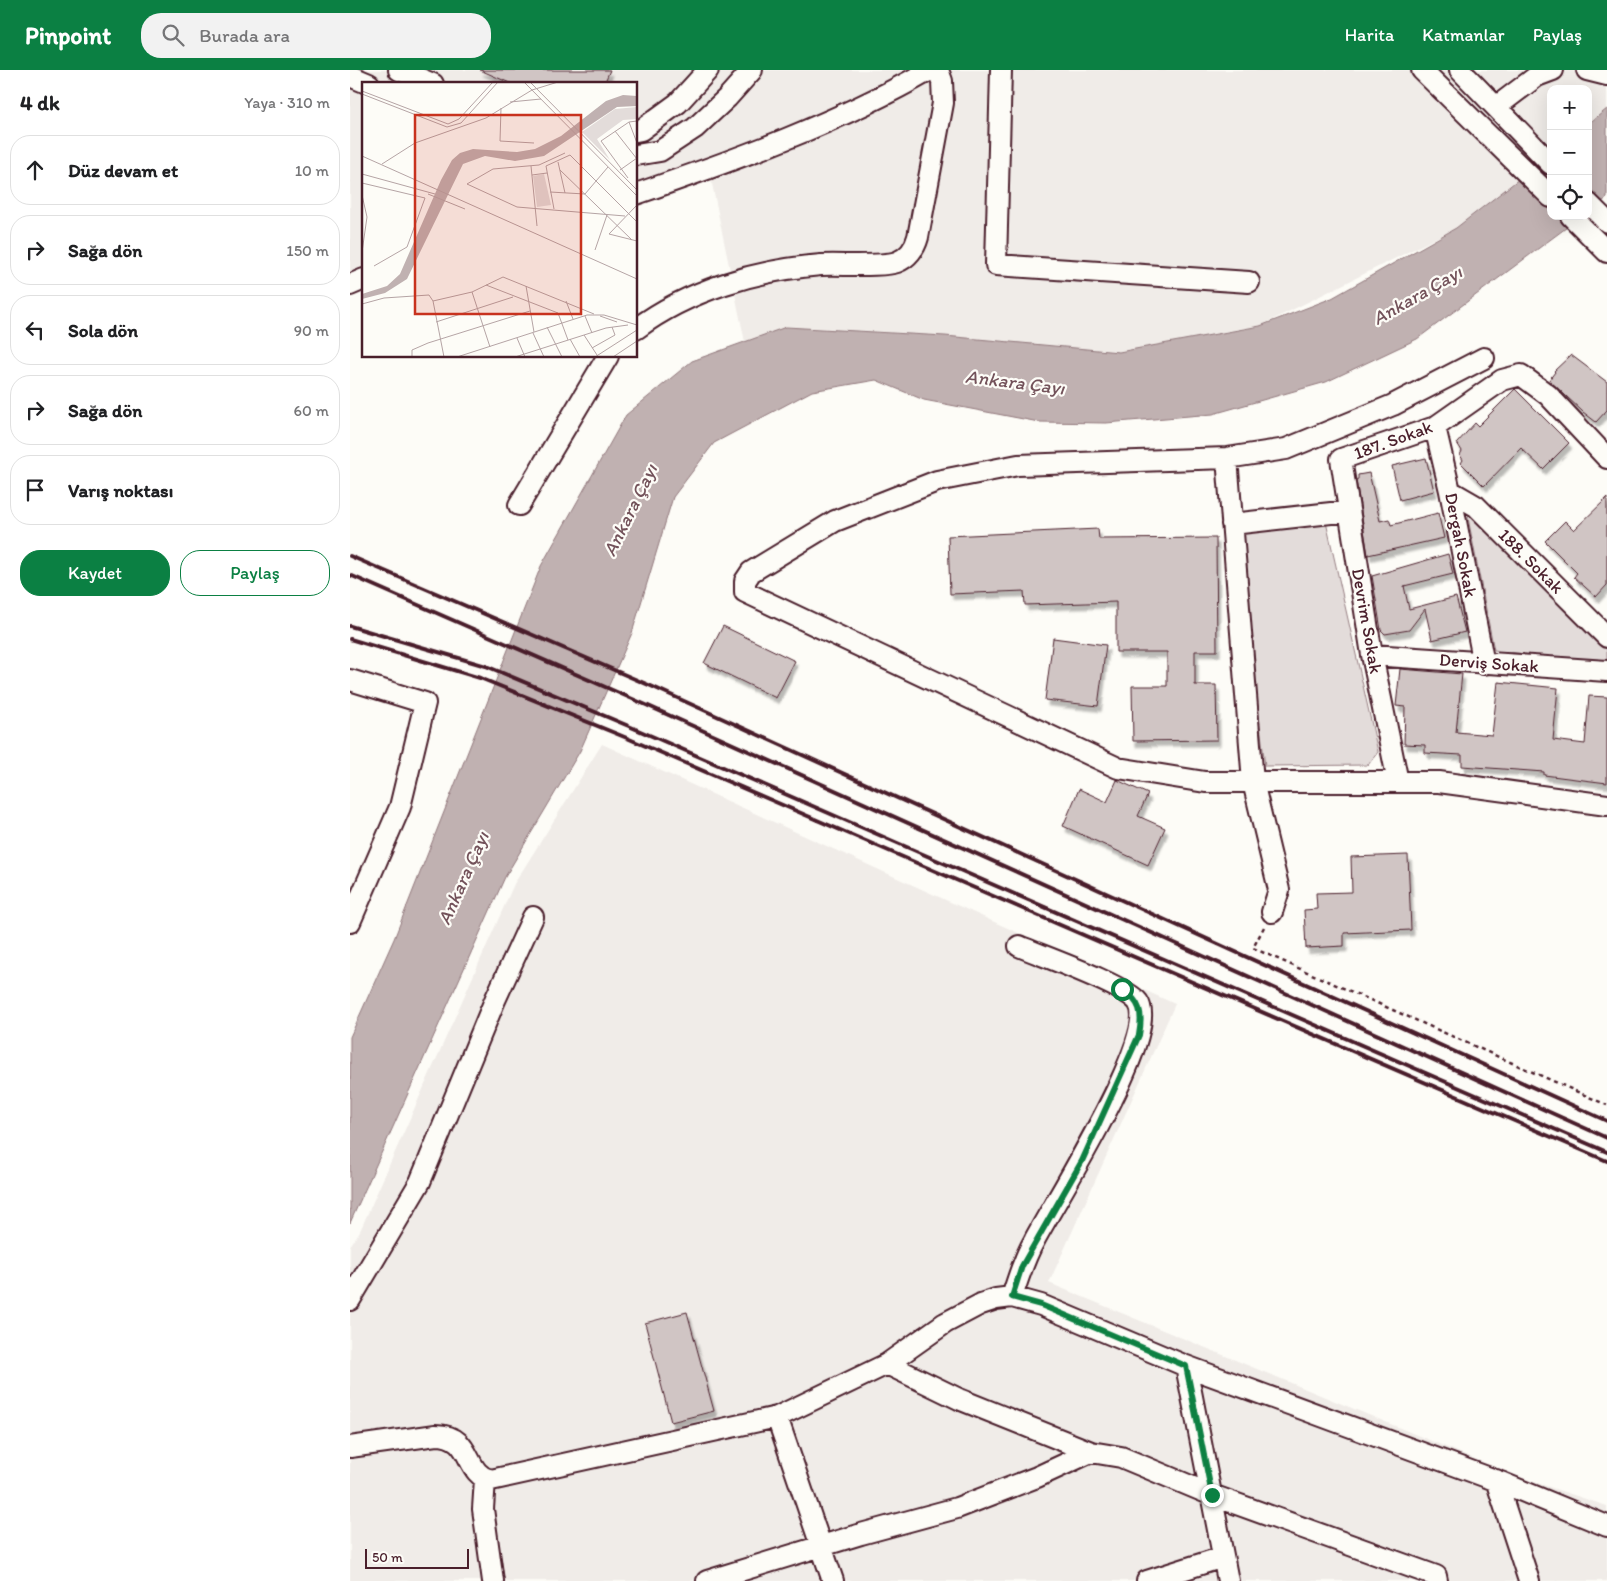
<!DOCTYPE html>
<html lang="tr">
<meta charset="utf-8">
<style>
body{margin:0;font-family:Itim,sans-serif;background:#f2f2f2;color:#202124}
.controls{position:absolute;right:15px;top:15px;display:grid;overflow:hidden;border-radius:10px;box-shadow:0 5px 20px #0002}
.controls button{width:45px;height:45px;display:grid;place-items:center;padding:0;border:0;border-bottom:1px solid #e0e0e0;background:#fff;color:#202124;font:25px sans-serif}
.scale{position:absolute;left:15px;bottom:12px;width:104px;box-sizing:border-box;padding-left:5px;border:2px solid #4a1f2b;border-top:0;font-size:14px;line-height:18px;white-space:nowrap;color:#4a1f2b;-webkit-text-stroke:4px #fdfcf7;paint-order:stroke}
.stop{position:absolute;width:15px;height:15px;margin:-11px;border:4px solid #0b8043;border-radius:50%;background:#fff}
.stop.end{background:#0b8043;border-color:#fff;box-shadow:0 1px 5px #0008}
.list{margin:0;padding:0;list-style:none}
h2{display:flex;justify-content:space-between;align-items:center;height:65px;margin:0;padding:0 20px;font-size:21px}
h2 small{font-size:16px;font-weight:400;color:#757577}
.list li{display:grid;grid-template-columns:32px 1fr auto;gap:15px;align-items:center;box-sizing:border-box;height:70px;margin:0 10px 10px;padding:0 10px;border:1px solid #e0e0e0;border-radius:20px}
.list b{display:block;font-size:19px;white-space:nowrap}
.list em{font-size:16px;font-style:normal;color:#757577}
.actions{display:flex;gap:10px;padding:15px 20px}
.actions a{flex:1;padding:11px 0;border:1px solid #0b8043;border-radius:20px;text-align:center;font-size:18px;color:#0b8043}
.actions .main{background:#0b8043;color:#fff}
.icon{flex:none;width:28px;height:28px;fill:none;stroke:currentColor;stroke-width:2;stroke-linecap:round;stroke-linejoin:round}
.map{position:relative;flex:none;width:1257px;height:1511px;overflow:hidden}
header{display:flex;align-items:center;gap:30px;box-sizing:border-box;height:70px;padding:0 25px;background:#0b8043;color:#fff}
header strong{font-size:24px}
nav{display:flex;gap:28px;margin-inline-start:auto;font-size:18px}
.search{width:350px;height:45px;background:#f2f2f2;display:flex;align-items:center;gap:12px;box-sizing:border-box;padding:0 18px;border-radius:20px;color:#757577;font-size:19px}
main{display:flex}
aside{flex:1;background:#fff}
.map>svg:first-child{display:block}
.built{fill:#f0ece8}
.green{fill:#e3dcda;stroke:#967e82}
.water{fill:#c0b1b1;stroke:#91777b}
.building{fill:#d0c5c4;stroke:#4a1f2b;filter:url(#shadow)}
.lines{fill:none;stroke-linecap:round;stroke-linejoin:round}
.minor-casing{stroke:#4a1f2b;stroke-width:24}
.path{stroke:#4a1f2b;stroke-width:2.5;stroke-dasharray:4 4;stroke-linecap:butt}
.minor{stroke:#fdfcf7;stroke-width:20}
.rail{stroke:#4a1f2b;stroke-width:4}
.route{stroke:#0b8043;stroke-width:6}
.labels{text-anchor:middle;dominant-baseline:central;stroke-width:4.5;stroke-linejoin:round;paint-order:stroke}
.street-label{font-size:18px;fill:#4a1f2b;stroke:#fdfcf7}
.water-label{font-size:19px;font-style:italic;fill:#73525a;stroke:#fdfcf7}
.inset-road{fill:none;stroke:#b5a4a5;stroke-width:1}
.view{fill:#c8321e;fill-opacity:0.15;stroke:#c8321e;stroke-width:2.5}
.inset-edge{fill:none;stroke:#4a1f2b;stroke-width:2.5}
</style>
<header>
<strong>Pinpoint</strong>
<div class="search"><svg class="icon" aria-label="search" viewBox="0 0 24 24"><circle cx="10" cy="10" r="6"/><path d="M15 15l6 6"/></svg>Burada ara</div>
<nav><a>Harita</a><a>Katmanlar</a><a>Paylaş</a></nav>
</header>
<main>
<aside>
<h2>4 dk<small>Yaya · 310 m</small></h2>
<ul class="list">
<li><svg class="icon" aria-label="ahead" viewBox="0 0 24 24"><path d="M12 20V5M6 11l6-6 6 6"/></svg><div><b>Düz devam et</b></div><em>10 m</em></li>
<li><svg class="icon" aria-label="right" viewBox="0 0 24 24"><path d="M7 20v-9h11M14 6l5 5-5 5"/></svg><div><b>Sağa dön</b></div><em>150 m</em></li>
<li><svg class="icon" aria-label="left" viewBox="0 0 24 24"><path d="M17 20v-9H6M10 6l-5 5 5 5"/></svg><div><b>Sola dön</b></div><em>90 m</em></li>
<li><svg class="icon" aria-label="right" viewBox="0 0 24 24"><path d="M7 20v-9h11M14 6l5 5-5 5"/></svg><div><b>Sağa dön</b></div><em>60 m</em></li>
<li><svg class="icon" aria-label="arrive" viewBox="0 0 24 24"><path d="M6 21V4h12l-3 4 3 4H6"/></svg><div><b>Varış noktası</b></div></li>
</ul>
<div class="actions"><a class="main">Kaydet</a><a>Paylaş</a></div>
</aside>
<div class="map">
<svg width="1257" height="1511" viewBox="0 0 1257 1511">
<defs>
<filter id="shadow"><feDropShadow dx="3" dy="5.5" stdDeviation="1" flood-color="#0004"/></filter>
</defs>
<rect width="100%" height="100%" fill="#fdfcf7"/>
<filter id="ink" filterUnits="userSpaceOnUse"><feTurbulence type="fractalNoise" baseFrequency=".02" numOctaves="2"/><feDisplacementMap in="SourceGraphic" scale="10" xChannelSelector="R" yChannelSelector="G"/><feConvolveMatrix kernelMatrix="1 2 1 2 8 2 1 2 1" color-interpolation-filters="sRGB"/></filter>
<g filter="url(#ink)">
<path class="built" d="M 0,0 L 1257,0 L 1257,39 L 1238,54 L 1238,19 L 1201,19 L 1201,83 L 1106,158 L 910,256 L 769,282 L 595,266 L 437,257 L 395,272 L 357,90 L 286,113 L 286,14 L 14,14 L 14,195 L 0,202 Z
M 252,674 L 825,934 L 699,1213 L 1166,1406 L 1257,1436 L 1257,1511 L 0,1511 L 0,1176 L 10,1161 L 164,814 Z"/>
<path class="green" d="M 1120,440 L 1257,574 L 1257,595 L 1144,580 L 1118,448 Z
M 976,452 L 1028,682 L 1018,695 L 915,696 L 887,465 L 888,462 Z"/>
<path class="water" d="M 1257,39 L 1257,128 L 1238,142 L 1238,54 Z
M 1201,84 L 1201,146 L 1232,146 L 1067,269 L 976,312 L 863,344 L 756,353 L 689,352 L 574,330 L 526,310 L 462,321 L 364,373 L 323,427 L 282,563 L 230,681 L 155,807 L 0,1153 L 0,967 L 44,869 L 191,496 L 276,345 L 342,291 L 436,257 L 595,266 L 769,282 L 910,256 L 982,228 L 1106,158 Z"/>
<path class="building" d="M 130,0 L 260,0 L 254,14 L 162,14 Z
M 1221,285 L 1257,312 L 1257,340 L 1246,352 L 1233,342 L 1199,310 L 1205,302 L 1204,301 Z
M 1165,319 L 1219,373 L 1193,399 L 1171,378 L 1134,416 L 1111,393 L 1113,390 L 1110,385 L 1112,381 L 1107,373 L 1125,353 L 1128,356 Z
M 1076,388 L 1084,421 L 1050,430 L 1042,396 Z
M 1019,403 L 1030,451 L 1039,449 L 1041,455 L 1088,443 L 1094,468 L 1018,485 L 1006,410 L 1008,409 L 1008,405 Z
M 1257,428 L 1257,515 L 1246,527 L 1224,507 L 1227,503 L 1195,471 L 1215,451 L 1224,460 Z
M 748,459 L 749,469 L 866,468 L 867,581 L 845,581 L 845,615 L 866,615 L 867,670 L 783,671 L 782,616 L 817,616 L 817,582 L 766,582 L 766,532 L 675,535 L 674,521 L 600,524 L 598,466 Z
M 1098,484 L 1103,504 L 1054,516 L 1059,539 L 1106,527 L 1115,562 L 1082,570 L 1075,539 L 1059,560 L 1035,564 L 1031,560 L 1022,506 Z
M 373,556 L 445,591 L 426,628 L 354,593 Z
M 703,568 L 756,575 L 748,636 L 695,630 Z
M 1050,599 L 1112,604 L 1106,662 L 1142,665 L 1148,612 L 1208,618 L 1203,670 L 1235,674 L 1239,626 L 1257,627 L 1257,713 L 1194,705 L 1194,702 L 1112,696 L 1112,685 L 1075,683 L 1075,675 L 1054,674 L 1055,637 L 1046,636 Z
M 767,710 L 798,724 L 788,746 L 815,758 L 798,795 L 713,756 L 729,719 L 757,732 Z
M 1058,785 L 1061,860 L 994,863 L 994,876 L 956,878 L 954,840 L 967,839 L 966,823 L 1002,822 L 1001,787 Z
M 337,1242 L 364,1341 L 321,1352 L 295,1253 Z"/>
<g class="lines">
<defs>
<path id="minor" d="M 49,0 L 83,14
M 651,0 L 646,195 L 899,212
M 1072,0 L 1201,127
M 1110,0 L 1201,94
M 1237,0 L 1257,5
M 0,6 L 19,14
M 1146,37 L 1187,6 L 1203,0
M 286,61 L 291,60 L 328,33 L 358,0
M 286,85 L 310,81 L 345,58 L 377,28 L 402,0
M 286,124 C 385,90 490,52 580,0
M 1238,133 L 1257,152
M 1221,146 L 1257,182
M 0,215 L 14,209
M 286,259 C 338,220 407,200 471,195 C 489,194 533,197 547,192 C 558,188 565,178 568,167 L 593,33 L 592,11 L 588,0
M 1134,288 L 1043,335 L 936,379 L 877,388 L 668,395 L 587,411 L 485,451 L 401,502 L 395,511 L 395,522 L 768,698 L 855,712 L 1089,712 L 1257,735
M 1085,357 L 1100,421 L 1134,594
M 877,388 L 903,712 L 929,820 L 922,842
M 1100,421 L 1126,436 L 1257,567
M 169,435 L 258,286
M 882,454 L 999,441
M 1022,585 L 1257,601
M 0,610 L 75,633 L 50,737 L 0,852
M 1048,712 L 1022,585 L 991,389 L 1085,357 L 1152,310 L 1171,305 L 1198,325 L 1257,388
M 662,1227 C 668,1208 674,1189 684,1171 C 703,1134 811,965 788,932 C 775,915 692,886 669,876
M 0,1230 L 70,1112 L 145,930 L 183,847
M 537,1294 L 609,1329 L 741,1382 L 771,1387 L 862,1425 L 1086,1506 L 1087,1511
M 836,1296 L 878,1511
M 427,1347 L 483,1511
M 0,1377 L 86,1365 C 124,1365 113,1404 141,1410 L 427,1347 L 537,1294 L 595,1253 L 631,1234 L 646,1229 L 662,1227 L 691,1235 L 836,1296 L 1153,1413 L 1257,1456
M 135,1409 L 133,1439 L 143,1511
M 1146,1410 L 1179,1511
M 357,1511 L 511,1464 L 607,1438 L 687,1407 L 741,1382
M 797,1511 L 873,1487"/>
</defs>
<use href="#minor" class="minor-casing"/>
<path class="path" d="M 914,857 L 903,878 L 1257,1035"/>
<use href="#minor" class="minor"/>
<path class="rail" d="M 0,486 L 301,616 L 1257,1051
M 0,505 L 294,634 L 1257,1068
M 0,556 L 136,596 L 281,657 L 1257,1082
M 0,569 L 130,608 L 277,668 L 1257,1091"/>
</g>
</g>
<g class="lines" filter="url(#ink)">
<path class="route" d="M 772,919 C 791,932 793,943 789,965 L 732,1091 L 672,1196 L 662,1227 L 691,1235 L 836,1296 L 862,1425"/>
</g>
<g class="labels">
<g class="street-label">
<text transform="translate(1043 370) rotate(-20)">187. Sokak</text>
<text transform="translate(1111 475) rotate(79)">Dergah Sokak</text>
<text transform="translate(1181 491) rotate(45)">188. Sokak</text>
<text transform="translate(1017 551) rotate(80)">Devrim Sokak</text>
<text transform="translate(1139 593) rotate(4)">Derviş Sokak</text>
</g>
<g class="water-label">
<text transform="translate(1067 225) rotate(-30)">Ankara Çayı</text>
<text transform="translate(665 312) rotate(7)">Ankara Çayı</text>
<text transform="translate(280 440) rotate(-64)">Ankara Çayı</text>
<text transform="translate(113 808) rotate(-66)">Ankara Çayı</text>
</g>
</g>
<g transform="translate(12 12)">
<rect width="275" height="275" fill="#fdfcf7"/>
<path d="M 275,25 L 275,37 L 261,38 L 235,57 L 248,78 L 220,50 L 253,27 ZM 182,92 L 189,123 L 175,125 L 171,94 Z" fill="#e3dcda"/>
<path d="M 261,13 L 275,14 L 275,24 L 255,25 L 182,74 L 153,79 L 123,74 L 101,82 L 45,197 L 23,211 L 0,217 L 0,212 L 25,204 L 38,192 L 79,98 L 90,78 L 98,71 L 111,67 L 155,70 L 173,67 L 199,54 L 244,19 Z" fill="#c0b1b1"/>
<path class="inset-road" d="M 162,0 L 275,114M 168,0 L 275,108M 0,9 L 86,42 L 97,37 L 131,0M 0,12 L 85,45 L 99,41 L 136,0M 148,20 L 179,17M 139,26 L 138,59 L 172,61M 267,40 L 275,61M 253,49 L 275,77M 203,71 L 177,83 L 131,87 L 105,102 L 155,125 L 263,134M 0,74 L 275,197M 196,80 L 203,111M 20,82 L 53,61 L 124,36 L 170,8 L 196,0M 169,84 L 175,144M 198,88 L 270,158M 258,88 L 275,76M 0,92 L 73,112M 170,93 L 185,91M 266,96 L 239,59 L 267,40 L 275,39M 0,101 L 63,116 L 45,165 L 12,184M 188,110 L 223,112 L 246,85M 66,112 L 103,127M 0,113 L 5,135 L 0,170M 275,123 L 247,152 L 275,159M 192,127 L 184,84 L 208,73 L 275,140M 233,168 L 245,133M 124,203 L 196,231 L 206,258M 164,204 L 172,250M 110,210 L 128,265M 71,219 L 110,210 L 141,195 L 232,232M 204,219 L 211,237M 0,222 L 22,216 L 67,213 L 71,219 L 82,275M 223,234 L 230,251M 238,234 L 255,240M 74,240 L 151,215M 185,245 L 200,275M 171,251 L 182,275M 222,253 L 235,273M 155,256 L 163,275M 208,257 L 218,275M 230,266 L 253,253 L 250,245M 50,275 L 50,268 L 66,261 L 168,229M 95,275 L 225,233 L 242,233 L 275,243M 153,275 L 244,246 L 266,243M 233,275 L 275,248M 251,275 L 275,259"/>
<path class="view" d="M 53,33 L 219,33 L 219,232 L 53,232 Z"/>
<rect width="275" height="275" class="inset-edge"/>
</g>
</svg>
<div class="controls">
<button>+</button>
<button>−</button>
<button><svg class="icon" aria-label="locate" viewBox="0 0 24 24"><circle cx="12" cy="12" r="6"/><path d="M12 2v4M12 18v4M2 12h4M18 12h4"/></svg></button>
</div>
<div class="scale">50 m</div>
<div class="stop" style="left:772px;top:919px"></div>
<div class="stop end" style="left:862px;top:1425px"></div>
</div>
</main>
